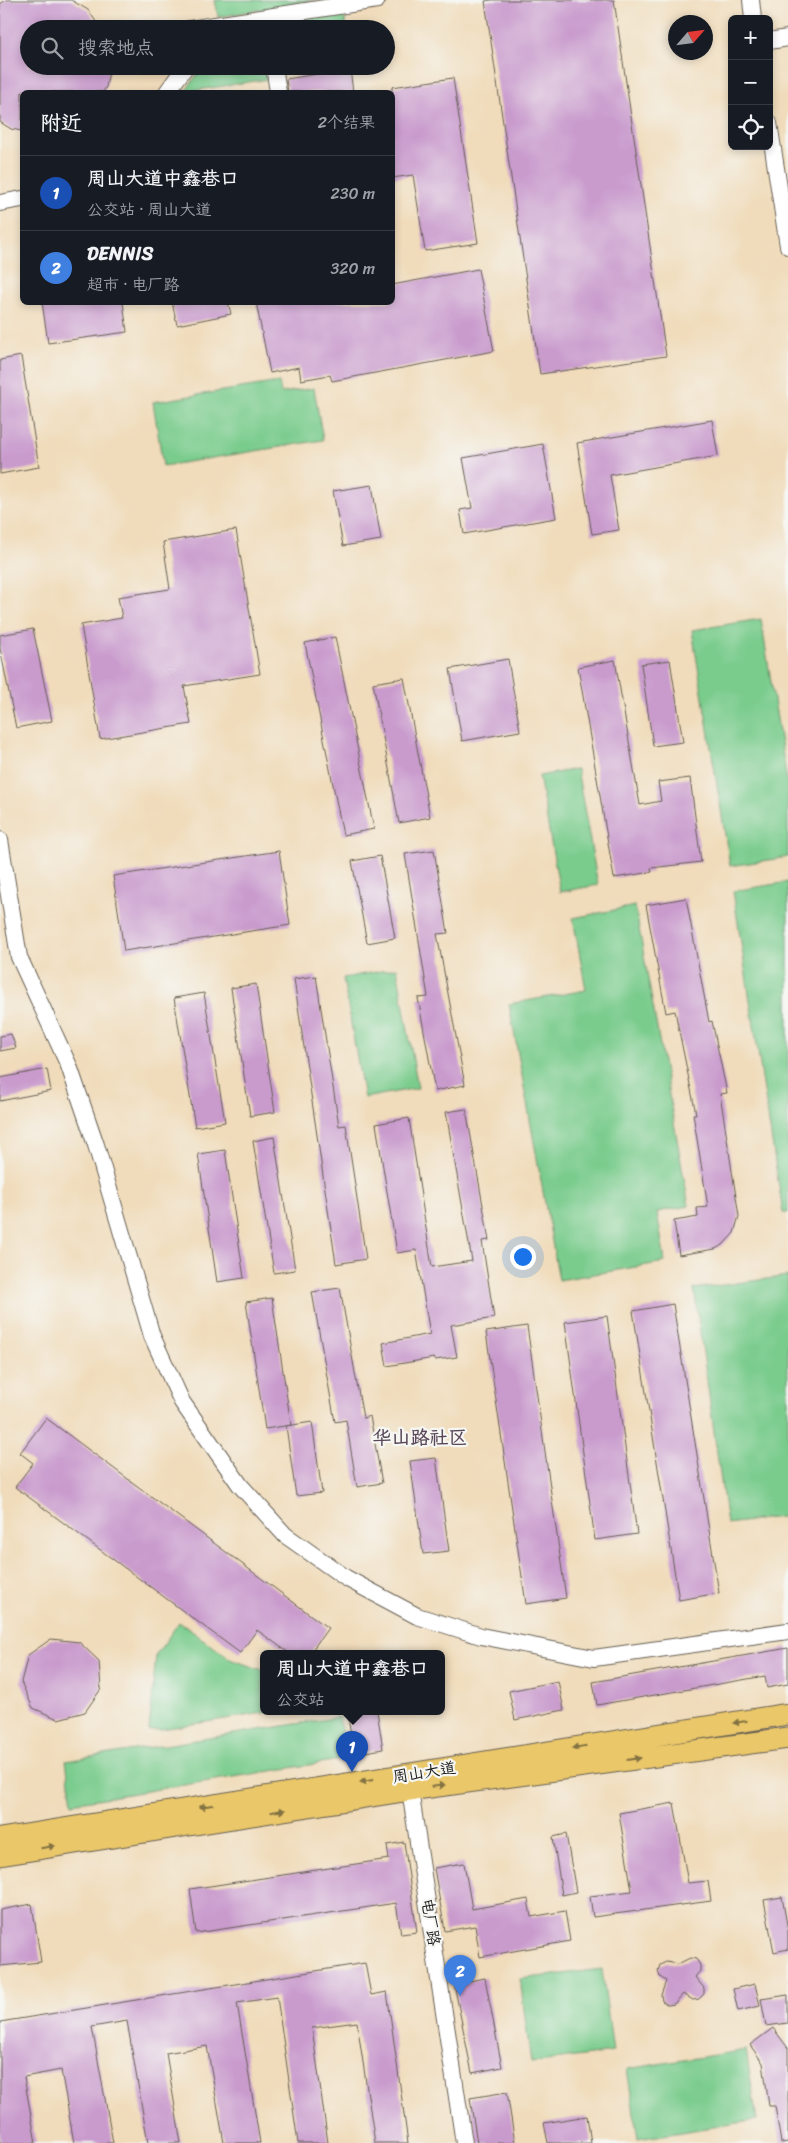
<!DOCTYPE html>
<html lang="zh">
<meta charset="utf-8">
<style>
body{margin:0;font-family:Sriracha,"LXGW WenKai TC",sans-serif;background:#242831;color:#f1f3f6}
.controls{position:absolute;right:15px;top:15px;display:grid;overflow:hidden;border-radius:8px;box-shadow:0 2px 8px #0003}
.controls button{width:45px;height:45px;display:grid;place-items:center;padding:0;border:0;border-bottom:1px solid #363941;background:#171b24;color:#f1f3f6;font:25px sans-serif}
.compass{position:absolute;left:668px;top:15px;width:45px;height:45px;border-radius:50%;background:#171b24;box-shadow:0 2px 8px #0003;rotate:62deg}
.you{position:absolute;left:522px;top:1256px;width:18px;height:18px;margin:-12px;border:4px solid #fff;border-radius:50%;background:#1a73e8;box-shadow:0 0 0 8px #1a73e833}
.badge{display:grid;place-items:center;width:32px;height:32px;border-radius:50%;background:#0b8043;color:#fff;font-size:16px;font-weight:700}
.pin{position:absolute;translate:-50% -41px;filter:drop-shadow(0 1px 2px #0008)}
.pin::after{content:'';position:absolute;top:26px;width:18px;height:15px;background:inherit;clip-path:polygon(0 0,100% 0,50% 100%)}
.popup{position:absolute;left:260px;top:1650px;width:185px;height:65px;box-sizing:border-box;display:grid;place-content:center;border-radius:8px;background:#171b24;filter:drop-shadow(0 1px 4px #0005);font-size:16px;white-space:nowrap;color:#9ea1a6}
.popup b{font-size:19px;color:#f1f3f6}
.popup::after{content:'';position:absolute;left:50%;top:100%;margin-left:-10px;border:10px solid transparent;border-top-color:#171b24}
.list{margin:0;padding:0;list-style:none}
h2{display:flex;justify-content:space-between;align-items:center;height:65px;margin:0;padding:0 20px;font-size:21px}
h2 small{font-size:16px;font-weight:400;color:#9ea1a6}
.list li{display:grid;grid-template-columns:32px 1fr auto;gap:15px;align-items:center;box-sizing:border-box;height:75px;padding:0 20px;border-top:1px solid #363941}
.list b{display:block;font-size:19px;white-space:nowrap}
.list p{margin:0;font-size:16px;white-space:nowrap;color:#9ea1a6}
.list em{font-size:16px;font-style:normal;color:#9ea1a6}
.icon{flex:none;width:28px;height:28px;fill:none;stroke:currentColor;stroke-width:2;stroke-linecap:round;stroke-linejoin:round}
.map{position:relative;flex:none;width:788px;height:2143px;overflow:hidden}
.search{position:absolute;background:#171b24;box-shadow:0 2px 8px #0003;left:20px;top:20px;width:375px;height:55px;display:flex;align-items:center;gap:12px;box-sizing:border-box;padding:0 18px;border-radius:28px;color:#9ea1a6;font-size:19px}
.panel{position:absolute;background:#171b24;box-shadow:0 2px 8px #0003;left:20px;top:90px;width:375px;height:215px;border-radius:8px}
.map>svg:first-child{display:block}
.green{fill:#7acc8d;stroke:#4b7454}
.building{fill:#c99bcd}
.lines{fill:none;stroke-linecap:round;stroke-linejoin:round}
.minor-casing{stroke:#665f53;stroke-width:18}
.major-casing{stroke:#665f53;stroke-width:23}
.minor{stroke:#fff;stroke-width:16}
.major{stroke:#eac769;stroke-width:21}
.oneway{fill:#837242}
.labels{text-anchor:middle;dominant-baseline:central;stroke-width:4.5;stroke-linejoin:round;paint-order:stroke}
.street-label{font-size:16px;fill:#1c1c1c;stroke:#f6f6f2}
.quarter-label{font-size:19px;font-weight:bold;fill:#59485a;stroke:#f6f6f2}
</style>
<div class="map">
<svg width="788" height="2143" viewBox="0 0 788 2143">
<rect width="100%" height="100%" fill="#f6f6f2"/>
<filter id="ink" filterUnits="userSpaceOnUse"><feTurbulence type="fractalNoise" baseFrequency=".02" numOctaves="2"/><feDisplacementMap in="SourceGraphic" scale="10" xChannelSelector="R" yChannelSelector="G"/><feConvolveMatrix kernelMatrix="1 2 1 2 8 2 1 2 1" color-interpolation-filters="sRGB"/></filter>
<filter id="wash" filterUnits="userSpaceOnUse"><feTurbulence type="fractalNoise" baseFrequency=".0096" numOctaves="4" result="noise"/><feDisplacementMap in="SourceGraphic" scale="20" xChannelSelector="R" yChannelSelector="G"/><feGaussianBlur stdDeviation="1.12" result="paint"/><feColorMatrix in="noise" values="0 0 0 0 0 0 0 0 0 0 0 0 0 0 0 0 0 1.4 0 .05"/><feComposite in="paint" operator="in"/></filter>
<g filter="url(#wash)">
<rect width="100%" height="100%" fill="#f0dbba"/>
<path class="green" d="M 215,0 L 316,0 L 218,17 Z
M 343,12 L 347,29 L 276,29 L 275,24 Z
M 203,66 L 266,66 L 268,79 L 185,92 Z
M 283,66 L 317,66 L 284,72 Z
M 279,382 L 281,393 L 314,388 L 323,440 L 163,466 L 153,402 Z
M 761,619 L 788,787 L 788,857 L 730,866 L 692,630 Z
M 577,769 L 598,885 L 560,892 L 539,776 Z
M 788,882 L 788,1213 L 783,1213 L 733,891 Z
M 635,906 L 689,1206 L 657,1212 L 665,1262 L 559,1280 L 509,1004 L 586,990 L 573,918 Z
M 397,968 L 418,1088 L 364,1098 L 343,978 Z
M 788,1276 L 788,1516 L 727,1524 L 694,1289 Z
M 179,1622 L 232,1660 L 263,1670 L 263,1711 L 276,1711 L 149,1731 L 156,1655 Z
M 339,1717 L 346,1759 L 72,1803 L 66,1761 Z
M 602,1969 L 613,2052 L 531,2063 L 520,1979 Z
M 746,2050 L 757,2120 L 638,2139 L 627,2069 Z"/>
<g id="blocks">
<path class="building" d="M 6,0 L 71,0 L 88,10 L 101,29 L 29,29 L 29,66 L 110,66 L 106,87 L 103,92 L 22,92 L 22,131 L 11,129 L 0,122 L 0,4 Z
M 492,0 L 614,0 L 666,356 L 540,374 L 485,1 Z
M 350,69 L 353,92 L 288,92 L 286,79 Z
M 453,78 L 478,243 L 425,251 L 413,175 L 392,178 L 392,87 Z
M 478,269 L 494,351 L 332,381 L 330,375 L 301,380 L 299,367 L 270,373 L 256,302 L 392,302 L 392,285 Z
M 42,302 L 123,302 L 127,332 L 48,343 Z
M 172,302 L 228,302 L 231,314 L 177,325 Z
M 21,356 L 39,467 L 0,474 L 0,360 Z
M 712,420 L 718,456 L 610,475 L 619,530 L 592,534 L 577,443 Z
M 543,444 L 556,518 L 464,534 L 460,510 L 472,508 L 463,458 Z
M 372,485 L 381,540 L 343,546 L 333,491 Z
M 236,530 L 260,674 L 184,686 L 191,724 L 100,739 L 81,625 L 122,618 L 118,597 L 170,589 L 163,542 Z
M 33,629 L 52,721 L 16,728 L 0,648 L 0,635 Z
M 335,637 L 374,829 L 343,835 L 305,643 Z
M 508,659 L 520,731 L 462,741 L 450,669 Z
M 615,660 L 640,805 L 661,801 L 658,782 L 690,778 L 701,862 L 651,868 L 652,872 L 614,878 L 578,667 Z
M 670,660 L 683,742 L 653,746 L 641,664 Z
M 404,678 L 430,817 L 399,823 L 373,683 Z
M 434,850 L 448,933 L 437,934 L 465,1085 L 435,1091 L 418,998 L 428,997 L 405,854 Z
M 279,851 L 290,925 L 124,951 L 113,876 Z
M 380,856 L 395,938 L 367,943 L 352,861 Z
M 686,898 L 709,1022 L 712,1021 L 727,1093 L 720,1094 L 739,1216 L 734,1233 L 723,1245 L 715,1249 L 679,1255 L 674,1221 L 698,1217 L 697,1208 L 708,1207 L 693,1114 L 696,1114 L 675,1011 L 666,1013 L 646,905 Z
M 316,976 L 339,1126 L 346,1125 L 366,1259 L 336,1264 L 294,979 Z
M 256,984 L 275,1112 L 250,1116 L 231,988 Z
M 204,993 L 225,1122 L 195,1127 L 174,998 Z
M 11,1034 L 16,1048 L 0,1051 L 0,1036 Z
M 47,1069 L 51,1091 L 0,1101 L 0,1078 Z
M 466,1109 L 489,1240 L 482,1241 L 494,1318 L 451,1325 L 457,1357 L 435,1360 L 434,1358 L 387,1366 L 383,1343 L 430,1334 L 416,1250 L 397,1253 L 376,1124 L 409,1118 L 432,1267 L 472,1261 L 446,1112 Z
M 274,1137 L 295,1270 L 274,1273 L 253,1141 Z
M 225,1150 L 244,1278 L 217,1282 L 198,1154 Z
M 340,1288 L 363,1418 L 370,1416 L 382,1483 L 357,1487 L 346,1420 L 335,1422 L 312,1292 Z
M 272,1298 L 291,1425 L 265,1429 L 246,1302 Z
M 673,1304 L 719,1593 L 679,1600 L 633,1311 Z
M 607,1316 L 637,1534 L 595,1540 L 565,1322 Z
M 527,1326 L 566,1598 L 526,1604 L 486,1332 Z
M 46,1418 L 328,1628 L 310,1653 L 289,1653 L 257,1630 L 240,1653 L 15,1487 L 33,1463 L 20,1453 Z
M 312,1422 L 322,1493 L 296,1496 L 286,1426 Z
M 436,1458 L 449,1551 L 423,1554 L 410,1461 Z
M 51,1639 L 79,1642 L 99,1661 L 101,1689 L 85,1712 L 58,1719 L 33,1708 L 21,1682 L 28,1655 Z
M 788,1648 L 788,1684 L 767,1688 L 765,1676 L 597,1705 L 593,1682 Z
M 558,1681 L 564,1710 L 515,1720 L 509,1691 Z
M 347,1711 L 377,1711 L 383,1749 L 354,1754 Z
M 674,1803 L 688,1883 L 708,1881 L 711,1901 L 593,1917 L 590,1896 L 632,1891 L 619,1813 Z
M 566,1834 L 576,1892 L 562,1895 L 553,1837 Z
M 404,1842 L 417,1932 L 401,1934 L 396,1903 L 196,1933 L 190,1889 L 389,1859 L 387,1845 Z
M 464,1863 L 472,1909 L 528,1899 L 531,1917 L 565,1911 L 570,1941 L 480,1957 L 475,1926 L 445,1931 L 434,1868 Z
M 782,1897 L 788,1930 L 788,1949 L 774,1952 L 764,1900 Z
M 32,1904 L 41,1962 L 0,1966 L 0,1910 Z
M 690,1958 L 696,1959 L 700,1965 L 700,1971 L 695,1977 L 704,1988 L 704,1994 L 699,1999 L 693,2000 L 683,1994 L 674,2004 L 668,2005 L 662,2001 L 661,1995 L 666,1981 L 660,1977 L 658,1971 L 660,1965 L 666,1962 L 678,1964 Z
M 365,1963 L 371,1995 L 387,1992 L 408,2143 L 375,2143 L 357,2022 L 312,2028 L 328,2143 L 298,2143 L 277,1997 L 237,2003 L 260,2143 L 224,2143 L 207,2046 L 166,2053 L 181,2143 L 148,2143 L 127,2021 L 92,2027 L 113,2143 L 74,2143 L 61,2070 L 24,2077 L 36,2143 L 0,2143 L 0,2022 Z
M 485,1978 L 502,2067 L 472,2073 L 454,1984 Z
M 755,1984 L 760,2006 L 738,2011 L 733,1989 Z
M 788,1995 L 788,2023 L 766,2026 L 761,1999 Z
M 773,2028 L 788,2048 L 788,2142 L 781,2143 L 775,2106 L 769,2106 L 763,2063 L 750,2045 Z
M 507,2092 L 515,2143 L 477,2143 L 470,2098 Z
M 587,2116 L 591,2143 L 548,2143 L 544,2123 Z"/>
</g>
</g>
<g filter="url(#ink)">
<use href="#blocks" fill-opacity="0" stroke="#665f53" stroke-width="1"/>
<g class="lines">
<defs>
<path id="minor" d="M 751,0 L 753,19
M 189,29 L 377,0
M 769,41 L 788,38
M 274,66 L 278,92
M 167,92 L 186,66
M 769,123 L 788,246
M 0,203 L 22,199
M 0,840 L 19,957 L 69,1066 L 96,1145 L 152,1336 L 182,1402 L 240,1485 L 285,1535 L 346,1578 L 417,1616 L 481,1636 L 594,1658 L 788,1631
M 410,1790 L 464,2143"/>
<path id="major" d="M 0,1839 L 788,1714
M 0,1855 L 410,1790 L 788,1738"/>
</defs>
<use href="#minor" class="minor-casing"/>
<use href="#major" class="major-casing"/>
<use href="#minor" class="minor"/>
<use href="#major" class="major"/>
</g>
<defs><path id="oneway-solid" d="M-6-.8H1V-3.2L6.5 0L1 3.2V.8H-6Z" transform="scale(1.25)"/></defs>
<g class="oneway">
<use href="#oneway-solid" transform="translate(740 1722) rotate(171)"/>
<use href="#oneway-solid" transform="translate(579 1747) rotate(171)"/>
<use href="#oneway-solid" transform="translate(634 1759) rotate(-8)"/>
<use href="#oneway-solid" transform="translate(367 1781) rotate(171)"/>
<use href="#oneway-solid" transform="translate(438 1786) rotate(-8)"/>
<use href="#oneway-solid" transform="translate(206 1806) rotate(171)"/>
<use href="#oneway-solid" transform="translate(278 1811) rotate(-9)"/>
<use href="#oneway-solid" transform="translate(48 1847) rotate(-9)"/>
</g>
</g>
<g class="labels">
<g class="street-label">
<text transform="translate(424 1772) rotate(-9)">周山大道</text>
<text transform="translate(431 1922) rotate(81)">电厂路</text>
</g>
<g class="quarter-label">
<text x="420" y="1437">华山路社区</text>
</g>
</g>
</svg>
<div class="controls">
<button>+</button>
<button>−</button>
<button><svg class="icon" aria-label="locate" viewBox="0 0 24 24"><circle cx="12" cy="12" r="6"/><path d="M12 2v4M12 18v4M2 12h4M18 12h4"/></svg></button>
</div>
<svg class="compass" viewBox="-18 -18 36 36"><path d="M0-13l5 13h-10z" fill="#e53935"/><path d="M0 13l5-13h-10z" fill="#9ea1a6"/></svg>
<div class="you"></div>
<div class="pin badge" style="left:352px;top:1772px;background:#1a4fb4">1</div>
<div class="popup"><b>周山大道中鑫巷口</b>公交站</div>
<div class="pin badge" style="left:460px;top:1996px;background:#3f7fe0">2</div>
<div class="search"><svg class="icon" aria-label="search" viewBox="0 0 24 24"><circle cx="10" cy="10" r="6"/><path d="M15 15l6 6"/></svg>搜索地点</div>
<section class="panel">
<h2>附近<small>2个结果</small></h2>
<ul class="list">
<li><span class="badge" style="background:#1a4fb4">1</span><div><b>周山大道中鑫巷口</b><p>公交站 · 周山大道</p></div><em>230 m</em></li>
<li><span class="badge" style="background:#3f7fe0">2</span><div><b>DENNIS</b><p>超市 · 电厂路</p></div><em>320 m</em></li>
</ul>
</section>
</div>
